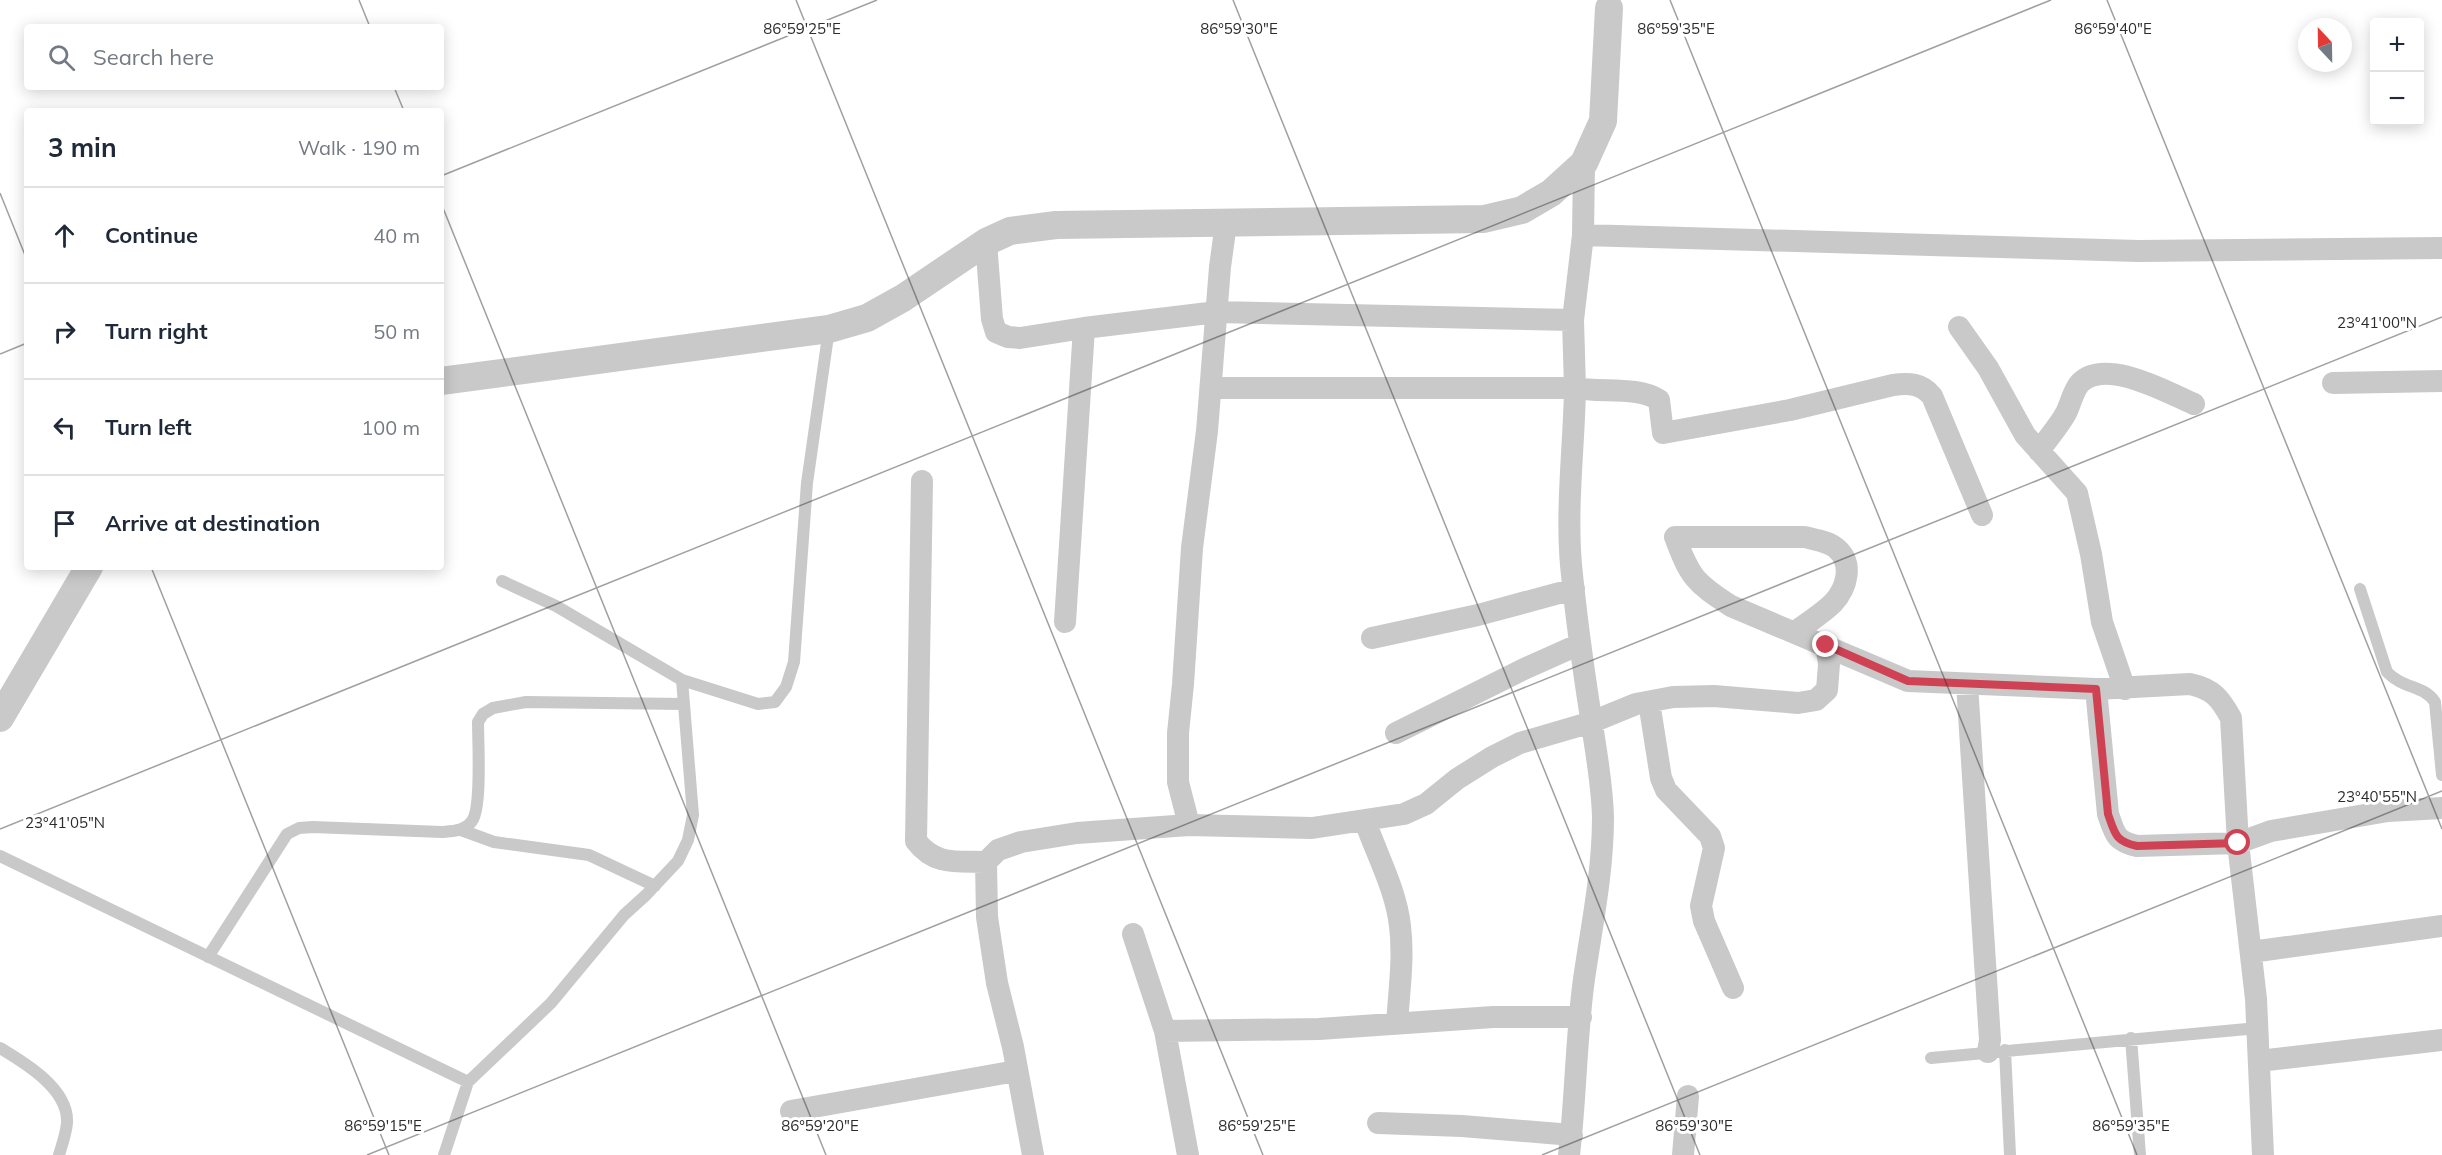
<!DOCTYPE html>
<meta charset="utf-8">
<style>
body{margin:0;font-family:Mulish,sans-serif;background:#f2f2f3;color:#1f2937}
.controls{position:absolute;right:18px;top:18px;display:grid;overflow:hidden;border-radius:6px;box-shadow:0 3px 15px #0003}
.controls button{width:54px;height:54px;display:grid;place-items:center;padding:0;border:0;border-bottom:2px solid #e0e1e3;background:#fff;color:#1f2937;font:30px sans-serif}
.compass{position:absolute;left:2298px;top:18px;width:54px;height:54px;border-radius:50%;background:#fff;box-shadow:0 3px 15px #0003;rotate:338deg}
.stop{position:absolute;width:18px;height:18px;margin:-14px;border:4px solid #cf4253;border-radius:50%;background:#fff}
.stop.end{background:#cf4253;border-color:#fff;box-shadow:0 2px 6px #0008}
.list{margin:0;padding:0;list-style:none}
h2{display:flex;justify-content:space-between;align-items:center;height:78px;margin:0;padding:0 24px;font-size:26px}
h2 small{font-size:20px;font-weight:400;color:#747a83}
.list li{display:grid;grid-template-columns:39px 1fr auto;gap:18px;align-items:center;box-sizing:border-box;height:96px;padding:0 24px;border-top:2px solid #e0e1e3}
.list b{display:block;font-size:22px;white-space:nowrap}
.list em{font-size:20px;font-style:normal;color:#747a83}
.icon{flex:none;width:33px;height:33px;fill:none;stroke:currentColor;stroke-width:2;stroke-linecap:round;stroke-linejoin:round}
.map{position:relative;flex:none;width:2442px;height:1155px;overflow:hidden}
.search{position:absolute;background:#fff;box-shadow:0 3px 15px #0003;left:24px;top:24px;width:420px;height:66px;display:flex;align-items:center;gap:15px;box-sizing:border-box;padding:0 21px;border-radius:6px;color:#747a83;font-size:22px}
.panel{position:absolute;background:#fff;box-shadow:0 3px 15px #0003;left:24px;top:108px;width:420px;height:462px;border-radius:6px}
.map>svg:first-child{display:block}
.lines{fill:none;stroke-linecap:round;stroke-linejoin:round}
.service{stroke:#c9c9c9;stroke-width:12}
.minor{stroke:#c9c9c9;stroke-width:22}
.tertiary{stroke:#c9c9c9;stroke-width:28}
.route{stroke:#cf4253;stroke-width:8}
.ticks{fill:none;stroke:#2c2c2c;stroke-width:1.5;stroke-opacity:0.45}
.ticks-label{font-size:15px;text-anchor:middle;fill:#2c2c2c;stroke:#fff;stroke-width:6;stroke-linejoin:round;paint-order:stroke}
</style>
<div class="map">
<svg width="2442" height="1155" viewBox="0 0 2442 1155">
<rect width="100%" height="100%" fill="#fff"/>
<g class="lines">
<path class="service" d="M 502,581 L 556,606 L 682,680 L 758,704 L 775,702 L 786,687 L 794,662 L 807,483 L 829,329
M 2360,589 L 2387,672 C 2403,689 2424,685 2435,702 L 2442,775
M 461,830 L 494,842 L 589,855 L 655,886
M 0,856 L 468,1082
M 208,957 L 287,834 L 299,828 L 313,827 L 442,832 C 453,831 465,831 472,821 C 482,808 478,742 478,722 L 483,714 L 493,708 L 526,702 L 684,704
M 2131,1038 L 2140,1155
M 0,1048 C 25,1063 69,1089 67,1123 C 66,1134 62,1145 59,1155
M 2005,1050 L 2010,1155
M 1931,1058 L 2258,1028
M 444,1155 L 468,1082 L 551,1003 L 624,915 L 646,895 L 678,861 L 688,840 L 693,815 L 682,680"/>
<path class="minor" d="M 1584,163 L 1583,235 L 1573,320 L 1575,388 C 1602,393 1637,386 1659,400 L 1663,433 L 1790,410 L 1893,385 C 1909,383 1921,383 1932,396 L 1982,515
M 1583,235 L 2139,251 L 2442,248
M 986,242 L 992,319 L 996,332 L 1008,337 L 1020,338 L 1084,328 L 1217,312 L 1573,320
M 1959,327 L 1988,368 L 2025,435 L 2077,493 L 2091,554 L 2102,622 L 2125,689
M 2333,383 L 2442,381
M 1211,388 L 1575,388 C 1574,447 1566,506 1571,565 C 1576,616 1583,667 1591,718 C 1596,752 1602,782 1603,817 C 1603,872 1592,924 1584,979 C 1576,1037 1576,1096 1569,1155
M 2039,451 C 2048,438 2059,426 2066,413 C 2071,403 2073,391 2080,383 C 2106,357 2168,393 2194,404
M 922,481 L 916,841 C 935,866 957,861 986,862
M 1065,622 L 1084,328
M 1795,632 C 1807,623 1822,614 1833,603 C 1847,588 1854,563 1836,548 C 1828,541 1815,540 1805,537 L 1675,537 C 1690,577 1695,583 1731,606 L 1908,681 L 2096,689 L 2190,684 C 2213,689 2220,698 2231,718 L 2238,843 L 2256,999 L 2263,1155
M 1372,638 L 1478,615 L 1574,589
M 1967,684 L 1990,1040 L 1988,1052
M 2096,689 L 2108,814 C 2115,834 2115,841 2137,846 L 2238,843 L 2271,831 L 2388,811 L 2442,808
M 1649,702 L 1661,778 L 1666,790 L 1710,836 L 1714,848 L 1701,906 L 1704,921 L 1733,988
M 1396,733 L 1524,669 L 1580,644
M 1365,821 C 1377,855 1396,890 1400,926 C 1404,958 1399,992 1397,1024
M 1189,825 L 1178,782 L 1178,733 L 1183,684 L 1192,548 L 1207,431 L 1220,267 L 1226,223
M 1133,934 L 1165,1031 L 1188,1155
M 2251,952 L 2442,926
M 1165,1031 L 1319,1029 L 1493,1017 L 1581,1017
M 2259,1061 L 2442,1040
M 791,1111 L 1016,1071
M 1378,1123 L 1462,1126 L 1572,1135
M 1033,1155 L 1013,1047 L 997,983 L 987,917 L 986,862 L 998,850 L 1021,842 L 1077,833 L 1189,825 L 1312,828 L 1404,814 L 1426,804 L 1457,779 L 1492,757 L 1520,743 L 1592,722 L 1636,704 L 1673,697 L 1714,696 L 1798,703 L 1816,700 L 1827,690 L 1829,664 L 1826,645
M 1683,1155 L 1688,1096"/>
<path class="tertiary" d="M 441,381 L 829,329 L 867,318 L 903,298 L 986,242 L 1010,231 L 1056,225 L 1484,219 L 1522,210 L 1551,193 L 1584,163 L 1603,121 L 1609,8
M 0,718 L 89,567"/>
</g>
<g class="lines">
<path class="route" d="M 1826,645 L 1908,681 L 2096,689 L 2108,814 C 2115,834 2115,841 2137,846 L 2238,843"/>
</g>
<path class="ticks" d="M 359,0 L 370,27M 796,0 L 1263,1155M 1233,0 L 1700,1155M 1670,0 L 2137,1155M 2107,0 L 2442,829M 394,87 L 404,111M 441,176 L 877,0M 0,193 L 27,260M 441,203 L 826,1155M 0,354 L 27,343M 151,567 L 389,1155M 0,829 L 2051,0M 367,1155 L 2442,317M 1542,1155 L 2442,791"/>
<g class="ticks-label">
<text x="2113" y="34">86°59'40"E</text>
<text x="802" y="34">86°59'25"E</text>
<text x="1239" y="34">86°59'30"E</text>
<text x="1676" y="34">86°59'35"E</text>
<text x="2377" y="328">23°41'00"N</text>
<text x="2377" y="802">23°40'55"N</text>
<text x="65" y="828">23°41'05"N</text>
<text x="383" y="1131">86°59'15"E</text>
<text x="820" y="1131">86°59'20"E</text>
<text x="1257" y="1131">86°59'25"E</text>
<text x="1694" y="1131">86°59'30"E</text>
<text x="2131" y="1131">86°59'35"E</text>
</g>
</svg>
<div class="controls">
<button>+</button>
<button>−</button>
</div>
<svg class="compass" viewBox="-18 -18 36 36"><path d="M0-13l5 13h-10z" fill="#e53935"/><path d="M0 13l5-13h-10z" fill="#747a83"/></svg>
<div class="stop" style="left:2238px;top:843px"></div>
<div class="stop end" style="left:1826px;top:645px"></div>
<div class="search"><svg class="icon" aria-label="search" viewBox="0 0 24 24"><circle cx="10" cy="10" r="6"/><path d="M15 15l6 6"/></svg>Search here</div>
<section class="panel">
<h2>3 min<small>Walk · 190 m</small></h2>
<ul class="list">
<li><svg class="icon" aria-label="ahead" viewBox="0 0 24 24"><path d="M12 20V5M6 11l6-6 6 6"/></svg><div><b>Continue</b></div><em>40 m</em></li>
<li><svg class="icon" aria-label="right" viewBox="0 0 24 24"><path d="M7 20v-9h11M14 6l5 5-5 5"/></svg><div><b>Turn right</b></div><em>50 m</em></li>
<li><svg class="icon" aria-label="left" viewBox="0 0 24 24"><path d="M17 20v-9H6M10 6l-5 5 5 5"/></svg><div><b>Turn left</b></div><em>100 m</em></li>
<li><svg class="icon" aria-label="arrive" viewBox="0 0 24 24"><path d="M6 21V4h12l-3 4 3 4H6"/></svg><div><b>Arrive at destination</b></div></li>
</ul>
</section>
</div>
